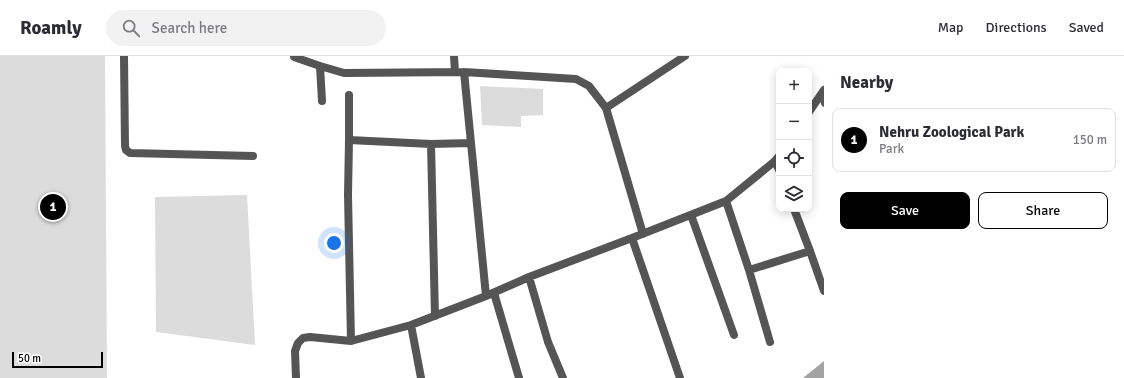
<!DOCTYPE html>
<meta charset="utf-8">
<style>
body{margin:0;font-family:Signika,sans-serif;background:#f2f2f3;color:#2b2b33}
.controls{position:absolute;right:12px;top:12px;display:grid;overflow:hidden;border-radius:8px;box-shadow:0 2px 10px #0003}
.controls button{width:36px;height:36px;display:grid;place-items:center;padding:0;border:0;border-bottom:1px solid #e1e1e2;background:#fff;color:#2b2b33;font:20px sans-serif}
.scale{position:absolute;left:12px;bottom:10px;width:91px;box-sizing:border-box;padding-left:4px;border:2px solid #000;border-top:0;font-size:11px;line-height:14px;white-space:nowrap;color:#000;-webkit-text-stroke:3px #fff;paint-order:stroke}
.you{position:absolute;left:334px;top:187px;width:14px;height:14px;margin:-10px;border:3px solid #fff;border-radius:50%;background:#1a73e8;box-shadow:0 0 0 6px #1a73e833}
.badge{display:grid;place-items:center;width:26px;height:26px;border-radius:50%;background:#000;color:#fff;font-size:13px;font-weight:700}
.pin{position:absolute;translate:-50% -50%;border:2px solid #fff;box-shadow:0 1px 4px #0006}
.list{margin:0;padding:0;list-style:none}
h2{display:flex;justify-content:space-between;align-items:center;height:52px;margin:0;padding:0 16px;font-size:17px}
h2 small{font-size:13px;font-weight:400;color:#7c7c81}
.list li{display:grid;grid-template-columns:26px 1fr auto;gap:12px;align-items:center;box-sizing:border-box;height:64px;margin:0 8px 8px;padding:0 8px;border:1px solid #e1e1e2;border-radius:8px}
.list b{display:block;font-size:15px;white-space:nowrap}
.list p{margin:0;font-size:13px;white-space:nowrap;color:#7c7c81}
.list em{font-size:13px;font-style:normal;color:#7c7c81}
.actions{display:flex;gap:8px;padding:12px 16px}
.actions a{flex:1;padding:9px 0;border:1px solid #000;border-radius:8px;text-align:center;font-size:14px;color:#000}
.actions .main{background:#000;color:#fff}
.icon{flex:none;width:22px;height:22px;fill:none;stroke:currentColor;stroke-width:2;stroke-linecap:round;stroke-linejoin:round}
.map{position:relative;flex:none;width:824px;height:322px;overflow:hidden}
header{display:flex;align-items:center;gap:24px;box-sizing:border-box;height:56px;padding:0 20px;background:#fff;border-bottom:1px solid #e1e1e2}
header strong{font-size:19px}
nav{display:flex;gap:22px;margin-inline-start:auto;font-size:14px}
.search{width:280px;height:36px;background:#f2f2f3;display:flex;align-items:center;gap:10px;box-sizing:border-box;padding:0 14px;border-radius:22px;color:#7c7c81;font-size:15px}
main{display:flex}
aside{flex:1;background:#fff}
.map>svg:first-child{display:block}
.green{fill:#dcdcdc}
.water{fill:#a3a3a3}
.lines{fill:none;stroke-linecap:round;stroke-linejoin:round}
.lane{stroke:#555;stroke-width:5.5}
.street{stroke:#555;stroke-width:8}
</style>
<header>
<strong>Roamly</strong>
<div class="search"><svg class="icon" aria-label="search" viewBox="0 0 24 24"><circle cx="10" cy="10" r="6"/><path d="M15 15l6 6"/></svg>Search here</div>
<nav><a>Map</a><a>Directions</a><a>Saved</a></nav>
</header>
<main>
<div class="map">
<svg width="824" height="322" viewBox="0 0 824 322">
<rect width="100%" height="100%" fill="#fff"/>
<path class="green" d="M 0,0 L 105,0 L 107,322 L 0,322 Z
M 480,30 L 543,33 L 543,59 L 521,60 L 521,71 L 482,69 Z
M 247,139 L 255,289 L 156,276 L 155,141 Z"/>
<path class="water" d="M 824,305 L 824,322 L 803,322 Z"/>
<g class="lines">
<path class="lane" d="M 821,39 L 824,48"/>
<path class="street" d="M 124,0 L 125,90 L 126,94 L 130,97 L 253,100
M 294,0 L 294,1 L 320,10
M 454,0 L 455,16
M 349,39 L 349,84 L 348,139 L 351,285
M 322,45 L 320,10 L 344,17 L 464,16 L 576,23 L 589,30 L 606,52 L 643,178
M 606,52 L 685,0
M 809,56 L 824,34
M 349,84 L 431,88
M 471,87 L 486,240
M 775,105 L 779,114
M 726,145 L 749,214 L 770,286
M 691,159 L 734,279
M 632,182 L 680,322
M 810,195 L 824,235
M 749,214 L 810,195 L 794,153
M 529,221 L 548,286 L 563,322
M 494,237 L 519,322
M 435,260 L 431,88 L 471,87 L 464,16
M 411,269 L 421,322
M 296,322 L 295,295 L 298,287 L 303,282 L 310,281 L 351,285 L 411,269 L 486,240 L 529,221 L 632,182 L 726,145 L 775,105 L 779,100"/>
</g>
</svg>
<div class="controls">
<button>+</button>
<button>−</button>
<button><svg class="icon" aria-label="locate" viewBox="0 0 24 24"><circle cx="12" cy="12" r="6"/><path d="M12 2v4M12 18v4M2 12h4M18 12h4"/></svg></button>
<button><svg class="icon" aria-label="layers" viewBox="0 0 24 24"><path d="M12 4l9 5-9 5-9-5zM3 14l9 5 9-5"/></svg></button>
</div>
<div class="scale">50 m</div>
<div class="you"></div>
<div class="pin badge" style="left:53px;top:151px">1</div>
</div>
<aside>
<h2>Nearby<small></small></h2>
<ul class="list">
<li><span class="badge">1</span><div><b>Nehru Zoological Park</b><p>Park</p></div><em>150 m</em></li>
</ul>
<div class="actions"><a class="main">Save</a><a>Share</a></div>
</aside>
</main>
